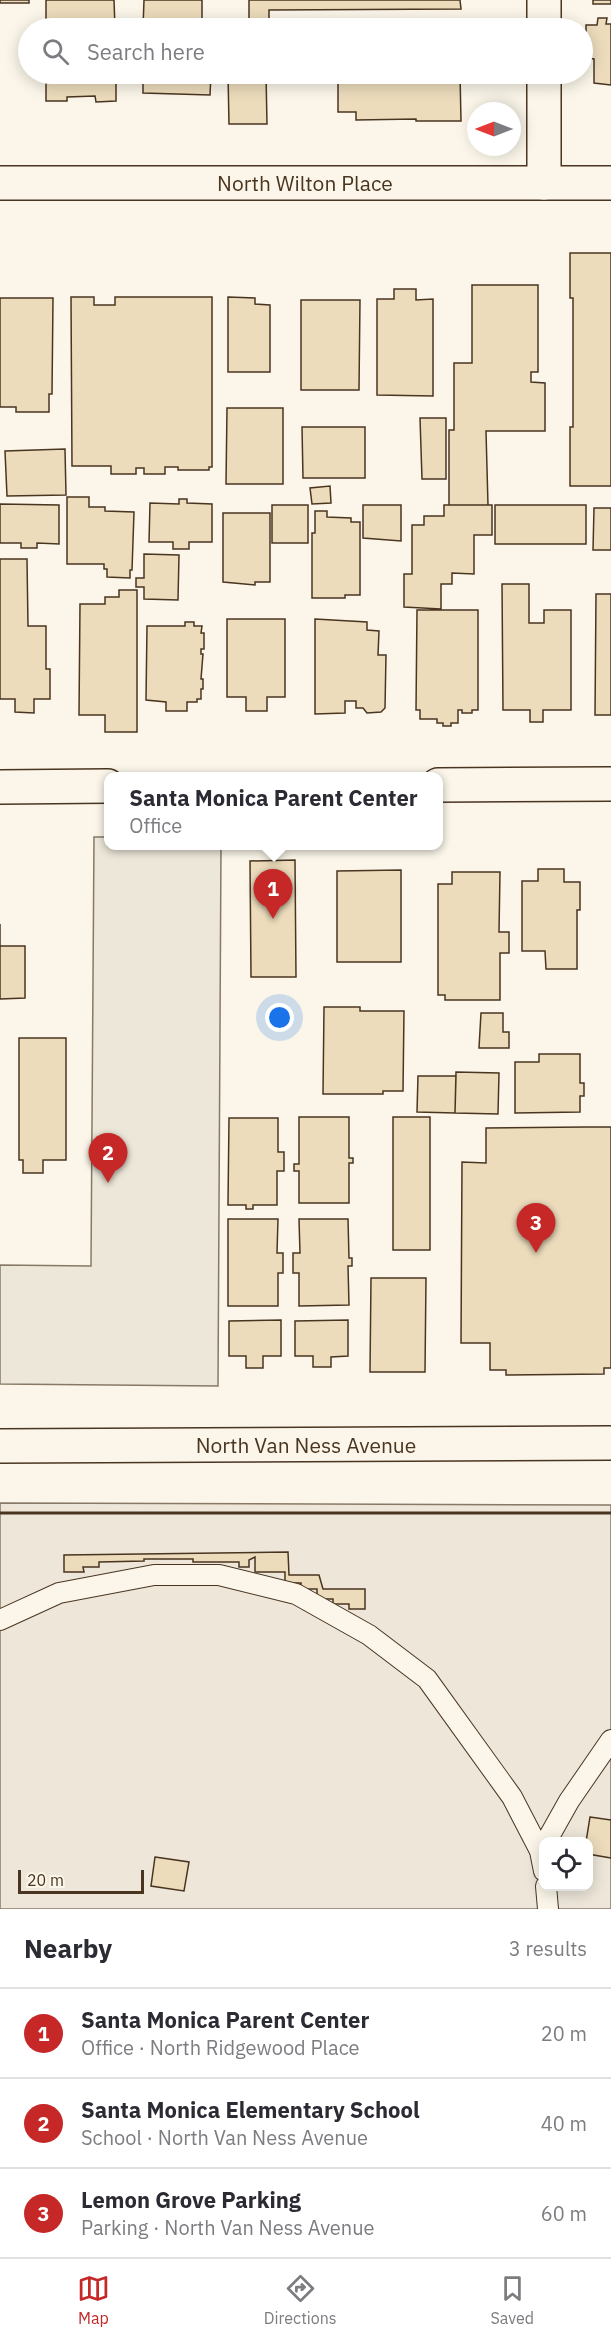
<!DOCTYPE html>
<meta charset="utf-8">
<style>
body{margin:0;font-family:"IBM Plex Sans",sans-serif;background:#f2f2f3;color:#2b2b33}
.controls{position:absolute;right:18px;bottom:18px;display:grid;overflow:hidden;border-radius:12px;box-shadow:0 3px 15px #0003}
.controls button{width:54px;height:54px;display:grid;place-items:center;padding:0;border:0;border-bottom:2px solid #e1e1e2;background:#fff;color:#2b2b33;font:30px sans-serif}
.compass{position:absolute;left:467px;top:102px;width:54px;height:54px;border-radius:50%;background:#fff;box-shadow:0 3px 15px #0003;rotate:270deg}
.scale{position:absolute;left:18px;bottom:15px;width:126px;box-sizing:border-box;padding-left:6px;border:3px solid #4a3520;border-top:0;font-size:16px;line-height:21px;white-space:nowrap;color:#4a3520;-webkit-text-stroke:4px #fbf6e9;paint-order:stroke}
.you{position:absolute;left:280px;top:1018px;width:21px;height:21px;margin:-15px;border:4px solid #fff;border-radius:50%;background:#1a73e8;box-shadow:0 0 0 9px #1a73e833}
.badge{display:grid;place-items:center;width:39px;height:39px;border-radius:50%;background:#c62828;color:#fff;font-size:20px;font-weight:700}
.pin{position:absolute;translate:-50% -50px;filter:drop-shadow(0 2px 3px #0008)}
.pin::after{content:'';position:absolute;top:32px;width:21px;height:18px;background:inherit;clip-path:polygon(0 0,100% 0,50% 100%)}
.popup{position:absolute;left:104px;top:772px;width:339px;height:78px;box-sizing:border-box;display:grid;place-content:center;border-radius:12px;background:#fff;filter:drop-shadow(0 2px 4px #0005);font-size:20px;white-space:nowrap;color:#7c7c81}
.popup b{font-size:22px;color:#2b2b33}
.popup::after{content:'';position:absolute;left:50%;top:100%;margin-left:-12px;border:12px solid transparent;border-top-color:#fff}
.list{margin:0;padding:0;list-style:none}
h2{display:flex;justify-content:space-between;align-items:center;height:78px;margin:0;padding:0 24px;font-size:26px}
h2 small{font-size:20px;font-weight:400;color:#7c7c81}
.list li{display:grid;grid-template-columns:39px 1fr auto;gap:18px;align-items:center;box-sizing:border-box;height:90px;padding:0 24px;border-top:2px solid #e1e1e2}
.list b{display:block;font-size:22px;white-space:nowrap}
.list p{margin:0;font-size:20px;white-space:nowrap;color:#7c7c81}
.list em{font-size:20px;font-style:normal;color:#7c7c81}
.icon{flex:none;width:33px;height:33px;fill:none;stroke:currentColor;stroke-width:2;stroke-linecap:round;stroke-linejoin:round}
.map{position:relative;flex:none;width:611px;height:1909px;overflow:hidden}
.search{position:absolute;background:#fff;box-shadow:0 3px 15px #0003;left:18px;right:18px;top:18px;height:66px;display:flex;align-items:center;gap:15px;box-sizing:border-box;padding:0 21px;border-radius:33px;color:#7c7c81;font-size:22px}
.sheet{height:348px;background:#fff}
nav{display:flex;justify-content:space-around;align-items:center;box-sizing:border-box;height:84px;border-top:2px solid #e1e1e2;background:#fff;font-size:16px;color:#7c7c81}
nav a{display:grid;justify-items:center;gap:3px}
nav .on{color:#c62828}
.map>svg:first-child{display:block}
.green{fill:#ede6d9;stroke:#887966;stroke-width:1.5;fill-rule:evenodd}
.parking{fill:#ede7d9;stroke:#887966;stroke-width:1.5}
.building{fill:#ecdcbc;stroke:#4a3520;stroke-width:1.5}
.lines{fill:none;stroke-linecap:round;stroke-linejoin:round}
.service-casing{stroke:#4a3520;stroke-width:22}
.minor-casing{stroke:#4a3520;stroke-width:36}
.tertiary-casing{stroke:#4a3520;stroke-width:36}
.secondary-casing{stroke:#4a3520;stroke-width:36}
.service{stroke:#fbf6e9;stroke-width:20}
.minor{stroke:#fbf6e9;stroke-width:33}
.tertiary{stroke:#fbf6e9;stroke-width:33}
.secondary{stroke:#fbf6e9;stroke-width:33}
.wall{stroke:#4a3520;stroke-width:3}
.labels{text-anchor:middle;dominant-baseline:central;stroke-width:4.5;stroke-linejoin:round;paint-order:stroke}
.street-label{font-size:21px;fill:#4a3520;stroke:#fbf6e9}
</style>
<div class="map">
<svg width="611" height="1909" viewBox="0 0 611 1909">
<rect width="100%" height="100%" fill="#fbf6e9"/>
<path class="green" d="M 0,1503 L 611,1505 L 611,1909 L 0,1909 ZM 544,1842 L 588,1842 L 588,1886 L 544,1886 Z"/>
<path class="parking" d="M 94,837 L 108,837 L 108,846 L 221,846 L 218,1386 L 0,1384 L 0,1265 L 91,1266 Z"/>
<path class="building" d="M 0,0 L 29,0 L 29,3 L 0,3 Z
M 46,0 L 114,0 L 115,28 L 46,28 Z
M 144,0 L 202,0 L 202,28 L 143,28 Z
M 249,0 L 460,0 L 461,9 L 269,10 L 269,25 L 249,25 Z
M 593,0 L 611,0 L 611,4 L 593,4 Z
M 598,18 L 607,18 L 606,24 L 611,24 L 611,85 L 594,83 L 594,59 L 586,58 L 586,25 L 597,25 Z
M 46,74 L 116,74 L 116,101 L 96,102 L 95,96 L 67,97 L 67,101 L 46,101 Z
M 143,74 L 211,74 L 210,95 L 143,93 Z
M 228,74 L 266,74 L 267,124 L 229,124 Z
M 338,74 L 460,74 L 461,121 L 416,121 L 416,119 L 356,120 L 356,112 L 338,112 Z
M 570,253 L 611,253 L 611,486 L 570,486 L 570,427 L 573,427 L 573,298 L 570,298 Z
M 472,285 L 538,285 L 538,372 L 531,372 L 531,382 L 545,383 L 545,431 L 486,431 L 488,505 L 449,505 L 449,430 L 454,430 L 454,363 L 472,363 Z
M 394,289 L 416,289 L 416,300 L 433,299 L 433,396 L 377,395 L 377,299 L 394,299 Z
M 71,297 L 94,297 L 94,305 L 115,305 L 115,297 L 212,297 L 212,467 L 209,467 L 209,470 L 178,470 L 178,467 L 165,467 L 165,474 L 144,474 L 144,468 L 136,468 L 136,474 L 111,474 L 111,466 L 72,466 Z
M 228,297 L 255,298 L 255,304 L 270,305 L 270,372 L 228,372 Z
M 0,298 L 53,298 L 52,394 L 49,394 L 49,412 L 16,412 L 16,407 L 0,407 Z
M 301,300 L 360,300 L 359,390 L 301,390 Z
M 227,408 L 283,408 L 283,484 L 226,484 Z
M 420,418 L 446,418 L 446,479 L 422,479 Z
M 302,427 L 365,427 L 365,478 L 303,478 Z
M 65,449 L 66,495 L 7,496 L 5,451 Z
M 330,486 L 331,503 L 312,504 L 310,488 Z
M 67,497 L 89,497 L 89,507 L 105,507 L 105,511 L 134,512 L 132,570 L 130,570 L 130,578 L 107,577 L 107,569 L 104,569 L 104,564 L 67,564 Z
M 179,499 L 187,499 L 187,503 L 212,504 L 212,542 L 189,542 L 189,549 L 173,549 L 173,542 L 149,542 L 150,503 L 179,504 Z
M 0,504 L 59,505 L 59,544 L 37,543 L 37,548 L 21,548 L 21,543 L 0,543 Z
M 272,505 L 308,505 L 308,543 L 272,543 Z
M 363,505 L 401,505 L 401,541 L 363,538 Z
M 444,505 L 492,505 L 492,535 L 474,535 L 474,574 L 452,573 L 452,584 L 441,584 L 441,609 L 404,607 L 404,574 L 412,574 L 412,525 L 424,525 L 424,516 L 444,516 Z
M 495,505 L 586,505 L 586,544 L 495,544 Z
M 594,508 L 611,508 L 611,550 L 593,550 Z
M 315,511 L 327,511 L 327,517 L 351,518 L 351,522 L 360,522 L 360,595 L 345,595 L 345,598 L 312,598 L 312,533 L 315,533 Z
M 223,513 L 270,513 L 270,582 L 255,582 L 255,585 L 223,582 Z
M 144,554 L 179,555 L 178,600 L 144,599 L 144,587 L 136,587 L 136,578 L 144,578 Z
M 0,559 L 27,559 L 28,626 L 46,626 L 46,669 L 50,669 L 50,699 L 34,699 L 34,713 L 15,712 L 15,699 L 0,699 Z
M 502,584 L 529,584 L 529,623 L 544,623 L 544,610 L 571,610 L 571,710 L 543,710 L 543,722 L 530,722 L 530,710 L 503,710 Z
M 119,590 L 137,590 L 137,732 L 105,732 L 105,715 L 79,715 L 80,604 L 105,604 L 105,597 L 119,597 Z
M 596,594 L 611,594 L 611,715 L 595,715 Z
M 417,610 L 478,610 L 478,710 L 472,710 L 472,713 L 462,713 L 462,710 L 458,710 L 458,723 L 451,723 L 451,726 L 443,726 L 443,723 L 437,723 L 437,719 L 420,719 L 420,710 L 416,710 Z
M 227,619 L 285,619 L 285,697 L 267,697 L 267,711 L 246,711 L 246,697 L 227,697 Z
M 315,619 L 367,622 L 367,630 L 379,631 L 378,655 L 386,655 L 385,708 L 381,712 L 367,713 L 363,708 L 356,708 L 356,701 L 345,701 L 345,713 L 315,714 Z
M 185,622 L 194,622 L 194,626 L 202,626 L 201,633 L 204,633 L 204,649 L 201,649 L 201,654 L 203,654 L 201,679 L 203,679 L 203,689 L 201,689 L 201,699 L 197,699 L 197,702 L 187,702 L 187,711 L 166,711 L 166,702 L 146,700 L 147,626 L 185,626 Z
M 295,860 L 296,977 L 251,977 L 250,861 Z
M 538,869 L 564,869 L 564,882 L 580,882 L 580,910 L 577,910 L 577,969 L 546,969 L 545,951 L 522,951 L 522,881 L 538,881 Z
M 401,870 L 401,962 L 337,962 L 337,871 Z
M 452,872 L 500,872 L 499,932 L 509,932 L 509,953 L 500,953 L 500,1000 L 445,1000 L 445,995 L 438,995 L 438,884 L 452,884 Z
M 0,924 L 0,946 L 25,946 L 25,998 L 0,999 Z
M 324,1007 L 360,1007 L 360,1011 L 404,1011 L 403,1091 L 383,1091 L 383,1094 L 323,1094 Z
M 481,1013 L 503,1013 L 503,1032 L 509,1032 L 509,1048 L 479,1048 Z
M 19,1038 L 66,1038 L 66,1160 L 43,1160 L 43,1173 L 23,1173 L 23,1160 L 19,1160 Z
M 539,1054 L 580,1054 L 580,1083 L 584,1083 L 584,1096 L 580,1096 L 580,1112 L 515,1113 L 515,1062 L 539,1062 Z
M 456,1072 L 499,1073 L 498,1114 L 455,1113 Z
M 418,1076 L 456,1076 L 455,1113 L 417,1112 Z
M 299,1117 L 349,1117 L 349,1158 L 353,1158 L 353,1163 L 349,1163 L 349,1203 L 299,1203 L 299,1171 L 294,1171 L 294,1164 L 299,1164 Z
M 393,1117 L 430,1117 L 430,1250 L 393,1250 Z
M 229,1118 L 278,1118 L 278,1152 L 284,1152 L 284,1171 L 277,1171 L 277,1205 L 253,1205 L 253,1209 L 246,1209 L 246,1205 L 228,1205 Z
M 586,1127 L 611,1127 L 611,1368 L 604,1368 L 604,1374 L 506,1375 L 506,1370 L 490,1370 L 490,1343 L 461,1343 L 462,1162 L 486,1163 L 486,1128 Z
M 228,1219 L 278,1219 L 277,1253 L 283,1253 L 283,1273 L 278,1273 L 278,1306 L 228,1306 Z
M 299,1219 L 348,1219 L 349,1258 L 352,1258 L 352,1266 L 348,1266 L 349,1305 L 299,1306 L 299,1273 L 293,1273 L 293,1253 L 300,1253 Z
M 371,1278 L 426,1278 L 425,1372 L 370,1372 Z
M 281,1320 L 281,1356 L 263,1356 L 263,1368 L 246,1368 L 246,1356 L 229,1356 L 229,1321 Z
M 348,1320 L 348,1356 L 331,1357 L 331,1367 L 313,1367 L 313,1356 L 295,1356 L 295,1321 Z
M 288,1552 L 289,1575 L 319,1575 L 323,1589 L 365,1589 L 365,1609 L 349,1609 L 349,1604 L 333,1604 L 333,1599 L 317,1599 L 317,1589 L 301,1589 L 301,1583 L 285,1583 L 285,1572 L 255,1572 L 255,1557 L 249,1560 L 249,1567 L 239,1567 L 239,1562 L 193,1562 L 193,1559 L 144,1559 L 144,1561 L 99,1562 L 99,1567 L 83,1567 L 84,1572 L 64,1572 L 64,1555 Z
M 590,1817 L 611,1820 L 611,1858 L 588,1854 L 588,1842 L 586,1842 Z
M 155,1857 L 189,1862 L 184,1891 L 151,1886 Z"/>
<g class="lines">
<defs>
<path id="service" d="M 0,1620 L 59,1593 L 154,1575 L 219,1575 L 296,1594 L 369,1635 L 427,1679 L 512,1797 L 540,1851 L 544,1871
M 546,1842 L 569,1801 L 611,1740
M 546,1886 L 548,1909"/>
<path id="minor" d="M 544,0 L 544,28
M 544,74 L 544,183
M 438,785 L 611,784
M 0,787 L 108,786"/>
<path id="tertiary" d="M 0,1446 L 611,1443"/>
<path id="secondary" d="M 0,183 L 611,183"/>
</defs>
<use href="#service" class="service-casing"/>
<use href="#minor" class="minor-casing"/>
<use href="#tertiary" class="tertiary-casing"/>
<use href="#secondary" class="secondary-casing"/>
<use href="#service" class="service"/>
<use href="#minor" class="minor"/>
<use href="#tertiary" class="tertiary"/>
<use href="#secondary" class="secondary"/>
<path class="wall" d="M 0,1513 L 611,1513"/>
</g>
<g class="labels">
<g class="street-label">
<text x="305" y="183">North Wilton Place</text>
<text x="306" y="1445">North Van Ness Avenue</text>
</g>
</g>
</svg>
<div class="controls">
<button><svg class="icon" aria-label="locate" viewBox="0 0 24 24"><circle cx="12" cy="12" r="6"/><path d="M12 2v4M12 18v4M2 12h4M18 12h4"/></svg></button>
</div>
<svg class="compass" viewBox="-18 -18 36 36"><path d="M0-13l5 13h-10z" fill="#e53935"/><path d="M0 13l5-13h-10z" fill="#7c7c81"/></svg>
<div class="scale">20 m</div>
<div class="you"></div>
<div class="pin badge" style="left:273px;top:919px">1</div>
<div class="popup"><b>Santa Monica Parent Center</b>Office</div>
<div class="pin badge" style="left:108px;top:1183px">2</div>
<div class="pin badge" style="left:536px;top:1253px">3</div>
<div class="search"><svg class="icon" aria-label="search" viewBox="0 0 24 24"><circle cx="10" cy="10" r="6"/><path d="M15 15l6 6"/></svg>Search here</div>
</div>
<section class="sheet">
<h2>Nearby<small>3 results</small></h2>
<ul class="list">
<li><span class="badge">1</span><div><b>Santa Monica Parent Center</b><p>Office · North Ridgewood Place</p></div><em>20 m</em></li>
<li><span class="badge">2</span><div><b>Santa Monica Elementary School</b><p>School · North Van Ness Avenue</p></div><em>40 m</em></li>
<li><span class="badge">3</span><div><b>Lemon Grove Parking</b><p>Parking · North Van Ness Avenue</p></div><em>60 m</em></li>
</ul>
</section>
<nav>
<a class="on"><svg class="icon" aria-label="map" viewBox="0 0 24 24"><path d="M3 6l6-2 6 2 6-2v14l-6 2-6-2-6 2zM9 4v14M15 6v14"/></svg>Map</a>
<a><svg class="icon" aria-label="directions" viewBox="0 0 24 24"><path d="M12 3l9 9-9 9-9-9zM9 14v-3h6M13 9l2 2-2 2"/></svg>Directions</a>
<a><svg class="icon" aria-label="saved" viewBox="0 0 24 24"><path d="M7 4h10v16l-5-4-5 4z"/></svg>Saved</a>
</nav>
